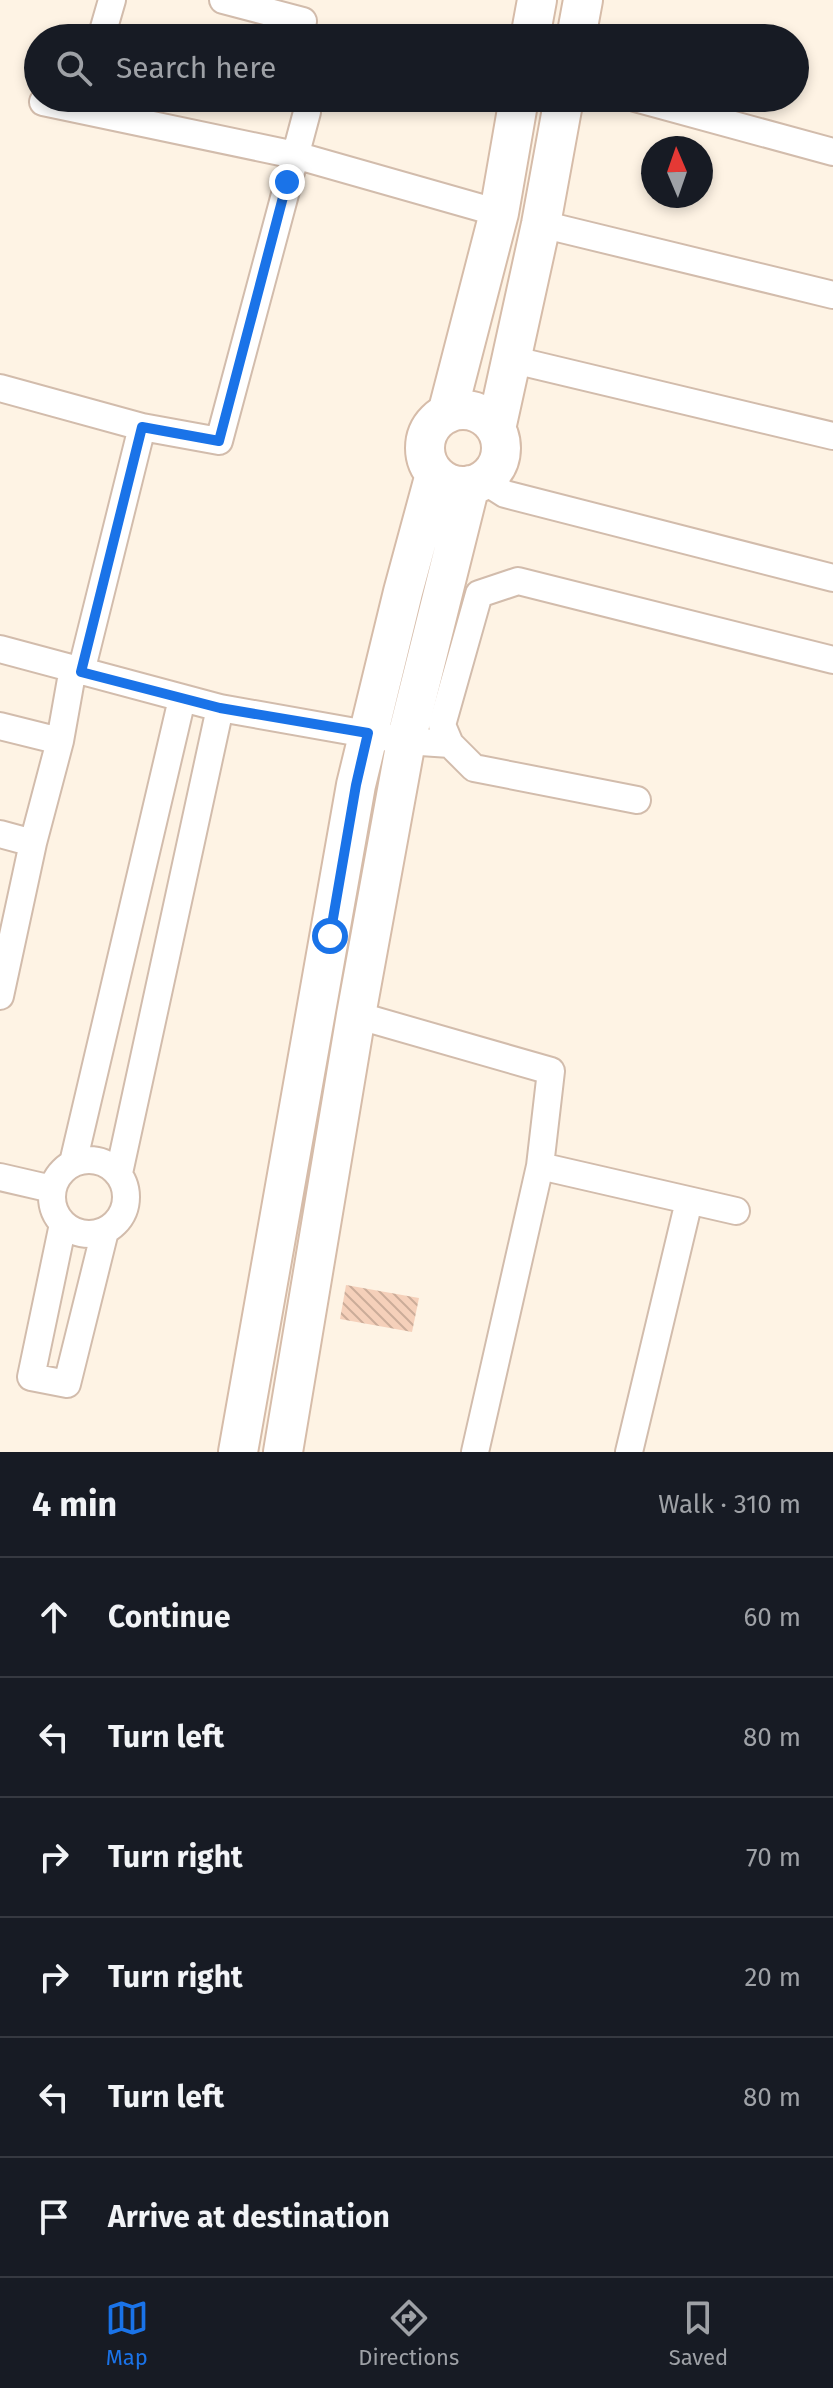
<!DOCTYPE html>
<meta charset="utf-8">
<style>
body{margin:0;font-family:"Fira Sans",sans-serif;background:#242831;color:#f1f3f6}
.compass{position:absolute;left:641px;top:136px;width:72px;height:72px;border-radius:50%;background:#171b24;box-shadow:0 4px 12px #0003;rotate:358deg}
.stop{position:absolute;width:24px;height:24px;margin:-18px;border:6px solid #1a73e8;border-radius:50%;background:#fff}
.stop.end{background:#1a73e8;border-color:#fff;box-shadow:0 2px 8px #0008}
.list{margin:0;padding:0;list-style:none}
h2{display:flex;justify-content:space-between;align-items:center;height:104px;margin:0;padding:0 32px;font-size:34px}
h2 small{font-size:26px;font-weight:400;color:#9ea1a6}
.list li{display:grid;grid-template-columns:52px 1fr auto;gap:24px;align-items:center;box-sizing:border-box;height:120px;padding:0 32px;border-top:2px solid #363941}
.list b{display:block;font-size:30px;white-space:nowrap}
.list em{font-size:26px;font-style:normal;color:#9ea1a6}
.icon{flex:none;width:44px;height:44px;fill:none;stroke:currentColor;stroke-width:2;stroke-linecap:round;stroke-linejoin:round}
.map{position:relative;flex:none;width:833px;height:1452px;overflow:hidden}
.search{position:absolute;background:#171b24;box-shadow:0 4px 12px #0003;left:24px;right:24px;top:24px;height:88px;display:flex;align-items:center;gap:20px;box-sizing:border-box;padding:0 28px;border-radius:44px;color:#9ea1a6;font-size:30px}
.sheet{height:824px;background:#171b24}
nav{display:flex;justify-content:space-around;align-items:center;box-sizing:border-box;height:112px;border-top:2px solid #363941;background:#171b24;font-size:22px;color:#9ea1a6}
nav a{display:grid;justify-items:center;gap:4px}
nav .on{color:#1a73e8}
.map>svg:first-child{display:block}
.building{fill:url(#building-back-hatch)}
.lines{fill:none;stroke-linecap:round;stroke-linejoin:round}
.street-casing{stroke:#d2bcac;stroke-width:30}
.secondary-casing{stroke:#d6bca9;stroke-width:42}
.street{stroke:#fff;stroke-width:26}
.secondary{stroke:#fff;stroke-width:38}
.route{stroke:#1a73e8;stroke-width:10}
</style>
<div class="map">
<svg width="833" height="1452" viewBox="0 0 833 1452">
<defs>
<pattern id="building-back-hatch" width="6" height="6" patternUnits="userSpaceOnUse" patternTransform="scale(2)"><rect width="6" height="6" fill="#f5d0ba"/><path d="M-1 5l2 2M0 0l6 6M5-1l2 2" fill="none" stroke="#cbac99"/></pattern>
</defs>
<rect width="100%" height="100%" fill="#fef3e4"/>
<path class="building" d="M 346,1285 L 419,1298 L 412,1332 L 340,1319 Z"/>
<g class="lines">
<defs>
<path id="street" d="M 223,0 L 303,21
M 101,38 L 112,0
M 635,98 L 833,152
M 43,102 L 295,155 L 499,213
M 541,224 L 833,295
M 510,359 L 833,436
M 0,388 L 142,427 L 219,441 L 307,112 L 306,98
M 483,480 L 505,494 L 833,578
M 0,649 L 220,708 L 406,741 L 450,744
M 81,672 L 142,427
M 0,726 L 60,741
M 637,800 L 474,768 L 450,744 L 442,725 L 479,594 L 518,581 L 833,660
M 0,834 L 33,843
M 0,996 L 33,843 L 60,741 L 73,668
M 356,1015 L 551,1071 L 540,1166 L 475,1452
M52 1197a37 37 0 1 1 74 0a37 37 0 1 1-74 0Z
M 73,1163 L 182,699
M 540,1166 L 736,1211
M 119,1173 L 220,708
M 0,1177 L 52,1189
M 63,1224 L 31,1377 L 67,1384 L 105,1231
M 629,1452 L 689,1201"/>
<path id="secondary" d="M 530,38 L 537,0
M 576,38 L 583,0
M425 448a38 38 0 1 1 76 0a38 38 0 1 1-76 0Z
M 447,414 L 499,213 L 519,98
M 496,429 L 541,224 L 564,98
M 238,1452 L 356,785 L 403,592 L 435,474
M 283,1452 L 356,1015 L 406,741 L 470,485"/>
</defs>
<use href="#street" class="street-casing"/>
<use href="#secondary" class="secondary-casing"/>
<use href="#street" class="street"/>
<use href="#secondary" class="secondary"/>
</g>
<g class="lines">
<path class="route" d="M 287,182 L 219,441 L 142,427 L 81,672 L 220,708 L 368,733 L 356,785 L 330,936"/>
</g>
</svg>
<svg class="compass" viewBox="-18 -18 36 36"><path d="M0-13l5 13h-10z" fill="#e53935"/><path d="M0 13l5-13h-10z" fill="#9ea1a6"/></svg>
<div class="stop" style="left:330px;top:936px"></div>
<div class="stop end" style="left:287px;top:182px"></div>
<div class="search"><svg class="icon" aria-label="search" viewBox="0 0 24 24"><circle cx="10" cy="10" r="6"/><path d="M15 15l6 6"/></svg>Search here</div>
</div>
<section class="sheet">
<h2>4 min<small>Walk · 310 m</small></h2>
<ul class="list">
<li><svg class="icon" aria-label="ahead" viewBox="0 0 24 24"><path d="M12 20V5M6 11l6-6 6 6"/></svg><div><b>Continue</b></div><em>60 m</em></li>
<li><svg class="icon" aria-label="left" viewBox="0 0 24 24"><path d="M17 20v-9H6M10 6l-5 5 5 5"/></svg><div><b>Turn left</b></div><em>80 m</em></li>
<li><svg class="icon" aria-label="right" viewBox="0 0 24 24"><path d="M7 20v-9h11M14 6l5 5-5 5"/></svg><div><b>Turn right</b></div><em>70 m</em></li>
<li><svg class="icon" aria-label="right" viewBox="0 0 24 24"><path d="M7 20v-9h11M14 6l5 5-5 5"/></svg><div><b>Turn right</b></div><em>20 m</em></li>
<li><svg class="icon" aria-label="left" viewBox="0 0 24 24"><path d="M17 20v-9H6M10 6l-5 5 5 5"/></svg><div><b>Turn left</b></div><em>80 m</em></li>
<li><svg class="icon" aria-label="arrive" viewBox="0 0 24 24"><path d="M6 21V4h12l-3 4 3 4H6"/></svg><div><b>Arrive at destination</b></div></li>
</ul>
</section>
<nav>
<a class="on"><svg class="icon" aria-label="map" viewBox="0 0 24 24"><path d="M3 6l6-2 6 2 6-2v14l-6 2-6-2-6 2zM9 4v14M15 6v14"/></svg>Map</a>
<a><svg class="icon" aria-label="directions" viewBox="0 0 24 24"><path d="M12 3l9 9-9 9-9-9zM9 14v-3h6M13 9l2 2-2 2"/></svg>Directions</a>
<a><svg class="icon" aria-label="saved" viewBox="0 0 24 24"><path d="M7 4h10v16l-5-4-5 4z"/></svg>Saved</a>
</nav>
